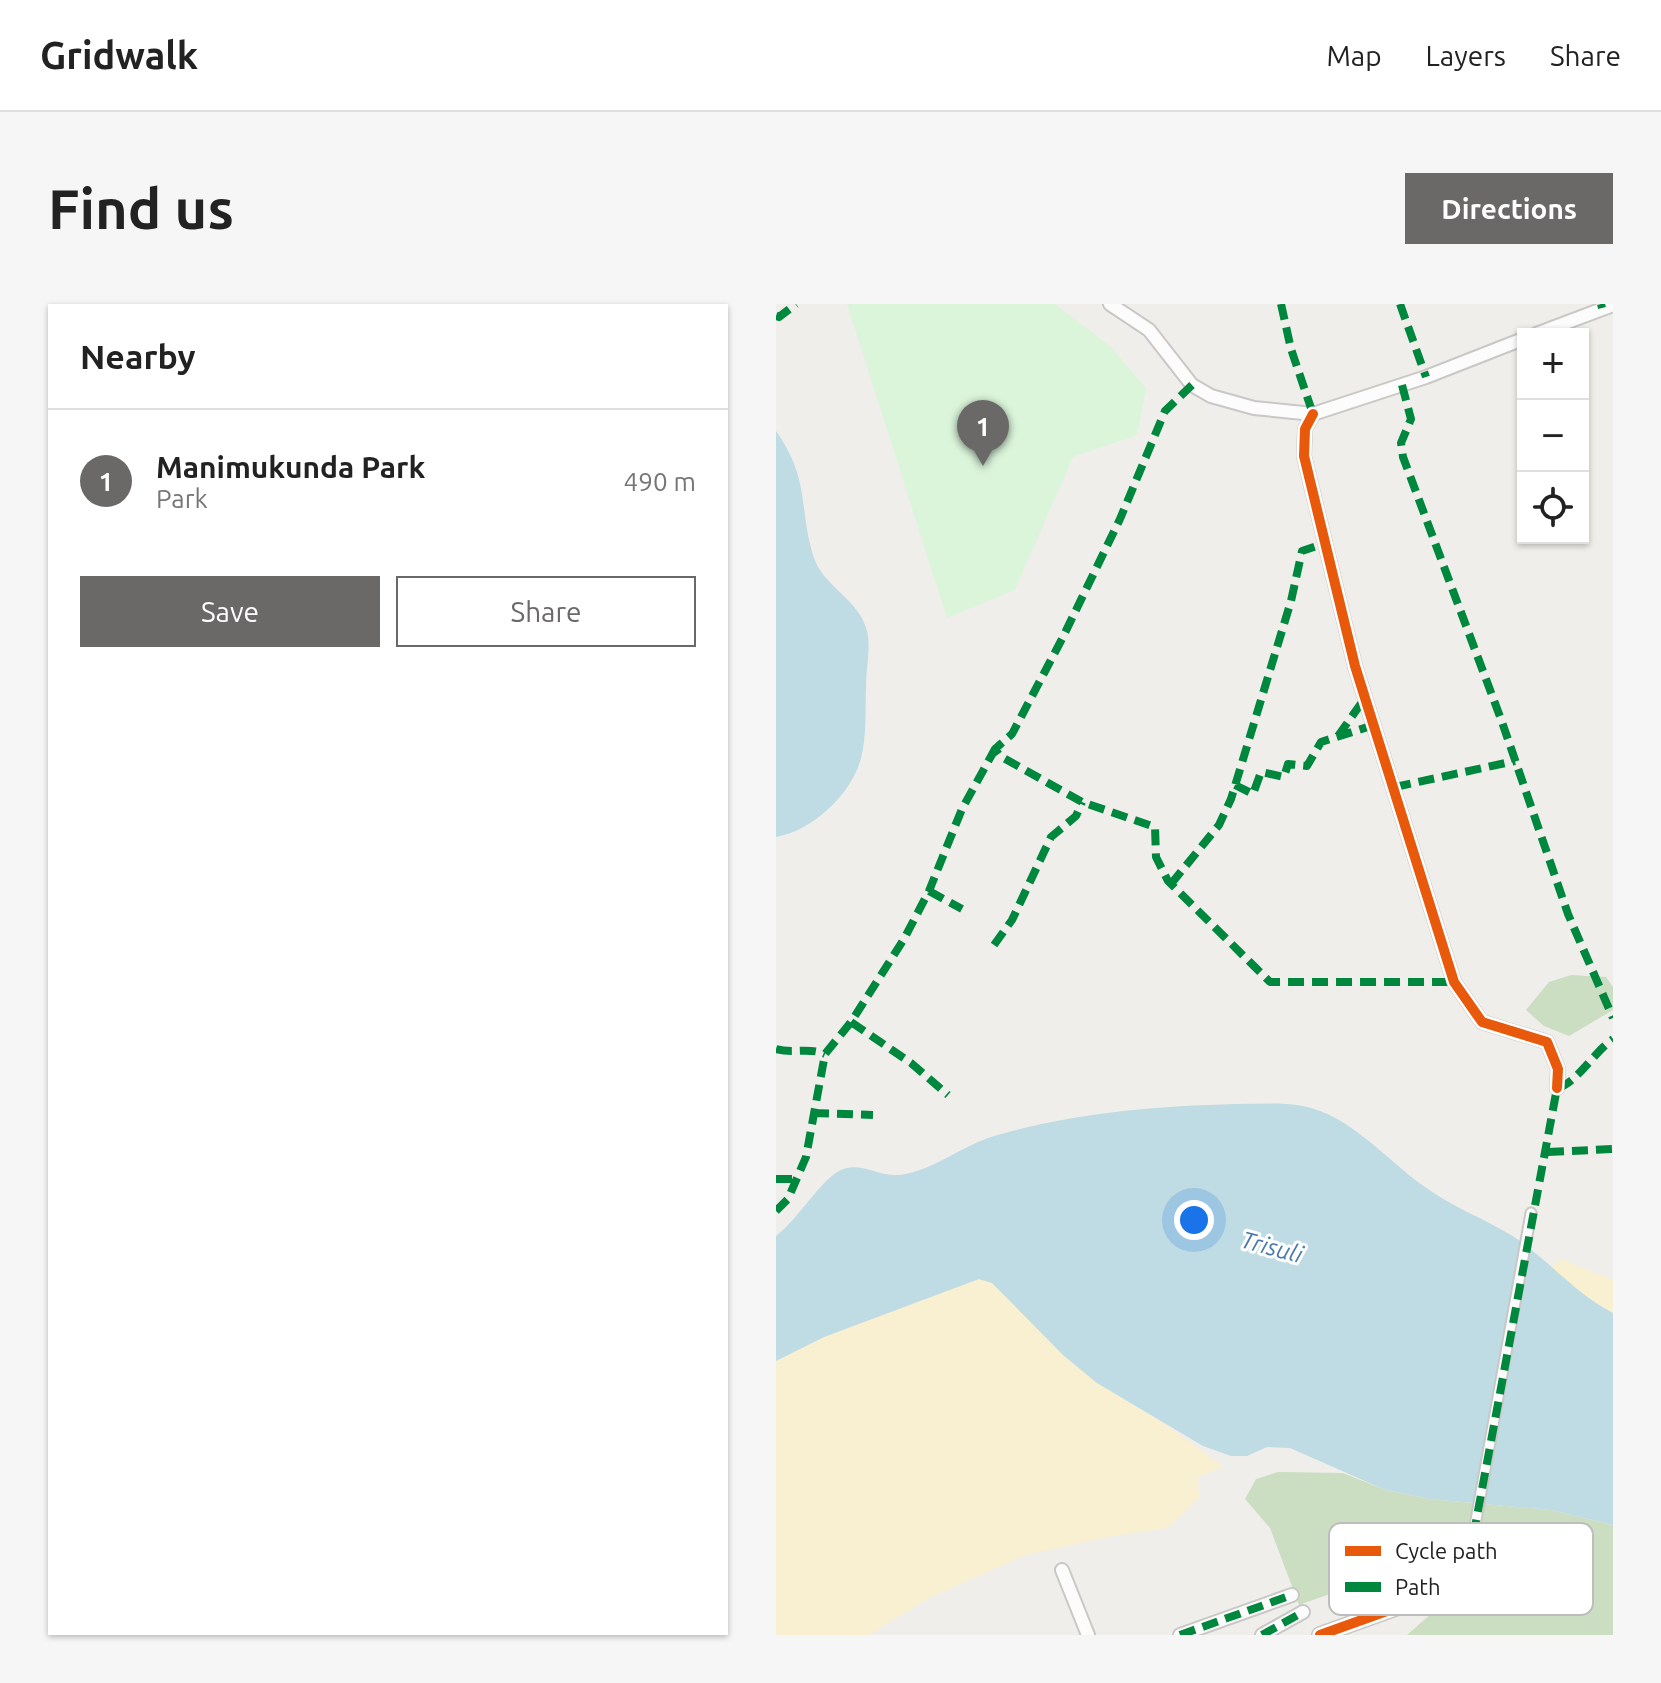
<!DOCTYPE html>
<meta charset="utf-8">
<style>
body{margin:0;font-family:Ubuntu,sans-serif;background:#f6f6f6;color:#222}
.controls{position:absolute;right:24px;top:24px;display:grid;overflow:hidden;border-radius:0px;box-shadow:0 2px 6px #0004}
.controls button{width:72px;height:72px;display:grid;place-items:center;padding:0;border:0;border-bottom:2px solid #e0e0e0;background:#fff;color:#222;font:40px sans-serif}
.you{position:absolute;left:418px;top:916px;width:28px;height:28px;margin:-20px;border:6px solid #fff;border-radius:50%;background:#1a73e8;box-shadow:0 0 0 12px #1a73e833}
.badge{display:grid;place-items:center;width:52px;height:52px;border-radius:50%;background:#6a6968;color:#fff;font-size:26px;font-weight:700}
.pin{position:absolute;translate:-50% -66px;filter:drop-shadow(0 2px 4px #0008)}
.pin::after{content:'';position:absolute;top:42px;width:28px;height:24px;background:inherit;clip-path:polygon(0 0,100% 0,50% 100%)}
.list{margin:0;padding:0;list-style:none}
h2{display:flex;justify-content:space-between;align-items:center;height:104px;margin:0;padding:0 32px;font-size:34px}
h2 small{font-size:26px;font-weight:400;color:#767676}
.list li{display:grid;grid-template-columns:52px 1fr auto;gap:24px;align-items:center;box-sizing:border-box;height:144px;padding:0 32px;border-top:2px solid #e0e0e0}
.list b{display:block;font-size:30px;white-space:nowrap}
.list p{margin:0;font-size:26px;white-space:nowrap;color:#767676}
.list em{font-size:26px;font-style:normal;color:#767676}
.actions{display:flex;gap:16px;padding:24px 32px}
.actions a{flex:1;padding:18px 0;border:2px solid #6a6968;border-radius:0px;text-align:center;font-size:28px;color:#6a6968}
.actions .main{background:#6a6968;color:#fff}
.icon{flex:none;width:44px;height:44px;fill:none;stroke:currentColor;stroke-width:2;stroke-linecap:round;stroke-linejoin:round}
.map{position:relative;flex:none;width:837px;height:1331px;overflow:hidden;border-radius:0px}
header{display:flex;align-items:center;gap:48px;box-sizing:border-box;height:112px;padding:0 40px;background:#fff;border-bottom:2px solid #e0e0e0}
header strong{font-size:38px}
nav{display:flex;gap:44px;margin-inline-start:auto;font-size:28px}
.intro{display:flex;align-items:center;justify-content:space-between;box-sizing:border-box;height:192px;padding:0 48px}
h1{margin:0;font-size:56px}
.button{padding:20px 36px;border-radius:0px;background:#6a6968;color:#fff;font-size:28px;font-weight:700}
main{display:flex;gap:48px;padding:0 48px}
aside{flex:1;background:#fff;border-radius:0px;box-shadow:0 2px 6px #0004}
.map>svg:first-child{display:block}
.forest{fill:#cbdec1}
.sand{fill:#f8f0d0}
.park{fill:#daf5da}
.water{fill:#bfdbe3}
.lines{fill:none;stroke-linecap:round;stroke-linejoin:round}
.pedestrian-casing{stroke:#c9c8c7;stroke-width:13}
.minor-casing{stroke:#c9c8c7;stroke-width:16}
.tertiary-casing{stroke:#c9c8c7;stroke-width:18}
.pedestrian{stroke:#fdfcfc;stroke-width:9}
.minor{stroke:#fdfcfc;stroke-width:12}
.tertiary{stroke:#fdfcfc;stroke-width:14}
.quiet{stroke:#00873e;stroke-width:8;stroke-dasharray:16 8;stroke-linecap:butt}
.cycleway-casing{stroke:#fff;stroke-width:15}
.cycleway{stroke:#e8590c;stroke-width:10}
.labels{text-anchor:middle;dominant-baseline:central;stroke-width:6;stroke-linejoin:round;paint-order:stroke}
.water-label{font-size:24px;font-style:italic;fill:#4a7aab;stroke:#fff}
.key{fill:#fff;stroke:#bdbdbd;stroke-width:2}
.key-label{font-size:22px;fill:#222}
</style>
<header>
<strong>Gridwalk</strong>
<nav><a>Map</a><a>Layers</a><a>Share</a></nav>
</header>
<div class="intro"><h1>Find us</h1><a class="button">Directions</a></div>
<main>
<aside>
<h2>Nearby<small></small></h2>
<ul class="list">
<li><span class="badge">1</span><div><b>Manimukunda Park</b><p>Park</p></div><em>490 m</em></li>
</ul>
<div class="actions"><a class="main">Save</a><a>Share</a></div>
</aside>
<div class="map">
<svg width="837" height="1331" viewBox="0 0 837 1331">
<rect width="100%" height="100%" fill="#f0eeeb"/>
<path class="forest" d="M 795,671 L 830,673 L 837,683 L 837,706 L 793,732 L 768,722 L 750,706 L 773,678 Z
M 502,1168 L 567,1169 L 607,1185 L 653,1195 L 775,1206 L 837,1221 L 837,1331 L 631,1331 L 656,1309 L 695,1291 L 714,1258 L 642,1244 L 623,1273 L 565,1286 L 523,1301 L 494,1224 L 469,1195 L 480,1175 Z"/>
<path class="sand" d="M 785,955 L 837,976 L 837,1009 L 800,986 L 775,964 Z
M 203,975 L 216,978 L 287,1051 L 321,1079 L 389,1120 L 447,1163 L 422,1173 L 423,1194 L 391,1224 L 331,1233 L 250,1251 L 153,1294 L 93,1331 L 0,1331 L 0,1057 L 48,1033 Z"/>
<path class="park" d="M 71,0 L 279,0 L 335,43 L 370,84 L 361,131 L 297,153 L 239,286 L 171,314 Z"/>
<path class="water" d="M 0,127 C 35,177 22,204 38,254 C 48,283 83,295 91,327 C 95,343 90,365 90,382 C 89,406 91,431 85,454 C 76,490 36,527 0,533 Z
M 460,800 C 482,800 505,798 527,802 C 576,812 610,856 649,883 C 676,903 707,914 735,931 C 771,954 798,989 837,1009 L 837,1221 L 775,1206 L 653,1195 L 607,1185 L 514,1144 L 491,1143 L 471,1152 L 455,1152 L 427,1142 L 321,1079 L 287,1051 L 216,979 L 203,975 L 48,1033 L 0,1057 L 0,932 C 22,915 45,876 63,867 C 84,856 102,873 123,871 C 155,868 187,841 218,832 C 297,809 378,802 460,800 Z"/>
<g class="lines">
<defs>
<path id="pedestrian" d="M 661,1289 L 681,1276 L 693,1255 L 755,909"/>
<path id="minor" d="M 334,0 L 373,26 L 416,81 L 435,92 L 478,104 L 537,110 L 650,73 L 747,35
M 760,30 L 837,1
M 537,110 L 529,125 L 528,152 L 579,362 L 678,678 L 706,718 L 771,738 L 782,765 L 781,784
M 286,1266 L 312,1331
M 404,1331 L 516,1291
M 486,1331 L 527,1308"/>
<path id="tertiary" d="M 544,1331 L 661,1289"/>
</defs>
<use href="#pedestrian" class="pedestrian-casing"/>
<use href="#minor" class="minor-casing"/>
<use href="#tertiary" class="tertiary-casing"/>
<use href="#pedestrian" class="pedestrian"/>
<use href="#minor" class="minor"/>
<use href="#tertiary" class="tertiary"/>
<path class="quiet" d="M 505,0 L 515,45 L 537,110
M 624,0 L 650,73
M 825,0 L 826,4
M 0,12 L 3,13 L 20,0
M 416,81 L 389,107 L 344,215 L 286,335 L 236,430 L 219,445 L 224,452 L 306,498 L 379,523 L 380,553 L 392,577 L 494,678 L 678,678
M 626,81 L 635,115 L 625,139 L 627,153 L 726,418 L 792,610 L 837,714
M 562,432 L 589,394
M 459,481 L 477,490 L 485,468 L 508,473 L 512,460 L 531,462 L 545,438 L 598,421
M 619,483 L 739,457
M 395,580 L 443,521 L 455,495 L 515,297 L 526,247 L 550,239
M 153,587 L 186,605
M 218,641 L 236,616 L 275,533 L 300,512 L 306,498
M 75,718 L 135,759 L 172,791
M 0,745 C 17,750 33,743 49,750
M 37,809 L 97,811
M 772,848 L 837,845
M 0,875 L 21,875
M 0,907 L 12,895 L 30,853 L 49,750 L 75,718 L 128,635 L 153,587 L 186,505 L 219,445
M 661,1289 L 681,1276 L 693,1255 L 781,784 C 800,780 818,748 837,735
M 404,1331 L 516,1291
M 486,1331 L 527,1308"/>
<defs>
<path id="cycleway" d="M 537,110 L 529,125 L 528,152 L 579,362 L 678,678 L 706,718 L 771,738 L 782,765 L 781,784
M 544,1331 L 661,1289"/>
</defs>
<use href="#cycleway" class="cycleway-casing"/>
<use href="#cycleway" class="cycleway"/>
</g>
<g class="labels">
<g class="water-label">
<text transform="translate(496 943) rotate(15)">Trisuli</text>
</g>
</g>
<rect x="553" y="1219" width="264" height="92" rx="12" class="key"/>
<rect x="569" y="1242" width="36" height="10" fill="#e8590c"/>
<rect x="569" y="1278" width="36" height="10" fill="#00873e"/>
<g class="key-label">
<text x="619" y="1255">Cycle path</text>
<text x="619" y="1291">Path</text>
</g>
</svg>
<div class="controls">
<button>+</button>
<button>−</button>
<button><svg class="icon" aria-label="locate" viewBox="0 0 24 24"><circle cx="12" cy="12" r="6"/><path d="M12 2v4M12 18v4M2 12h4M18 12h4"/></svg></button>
</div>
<div class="you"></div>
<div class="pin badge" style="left:207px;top:162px">1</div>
</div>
</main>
